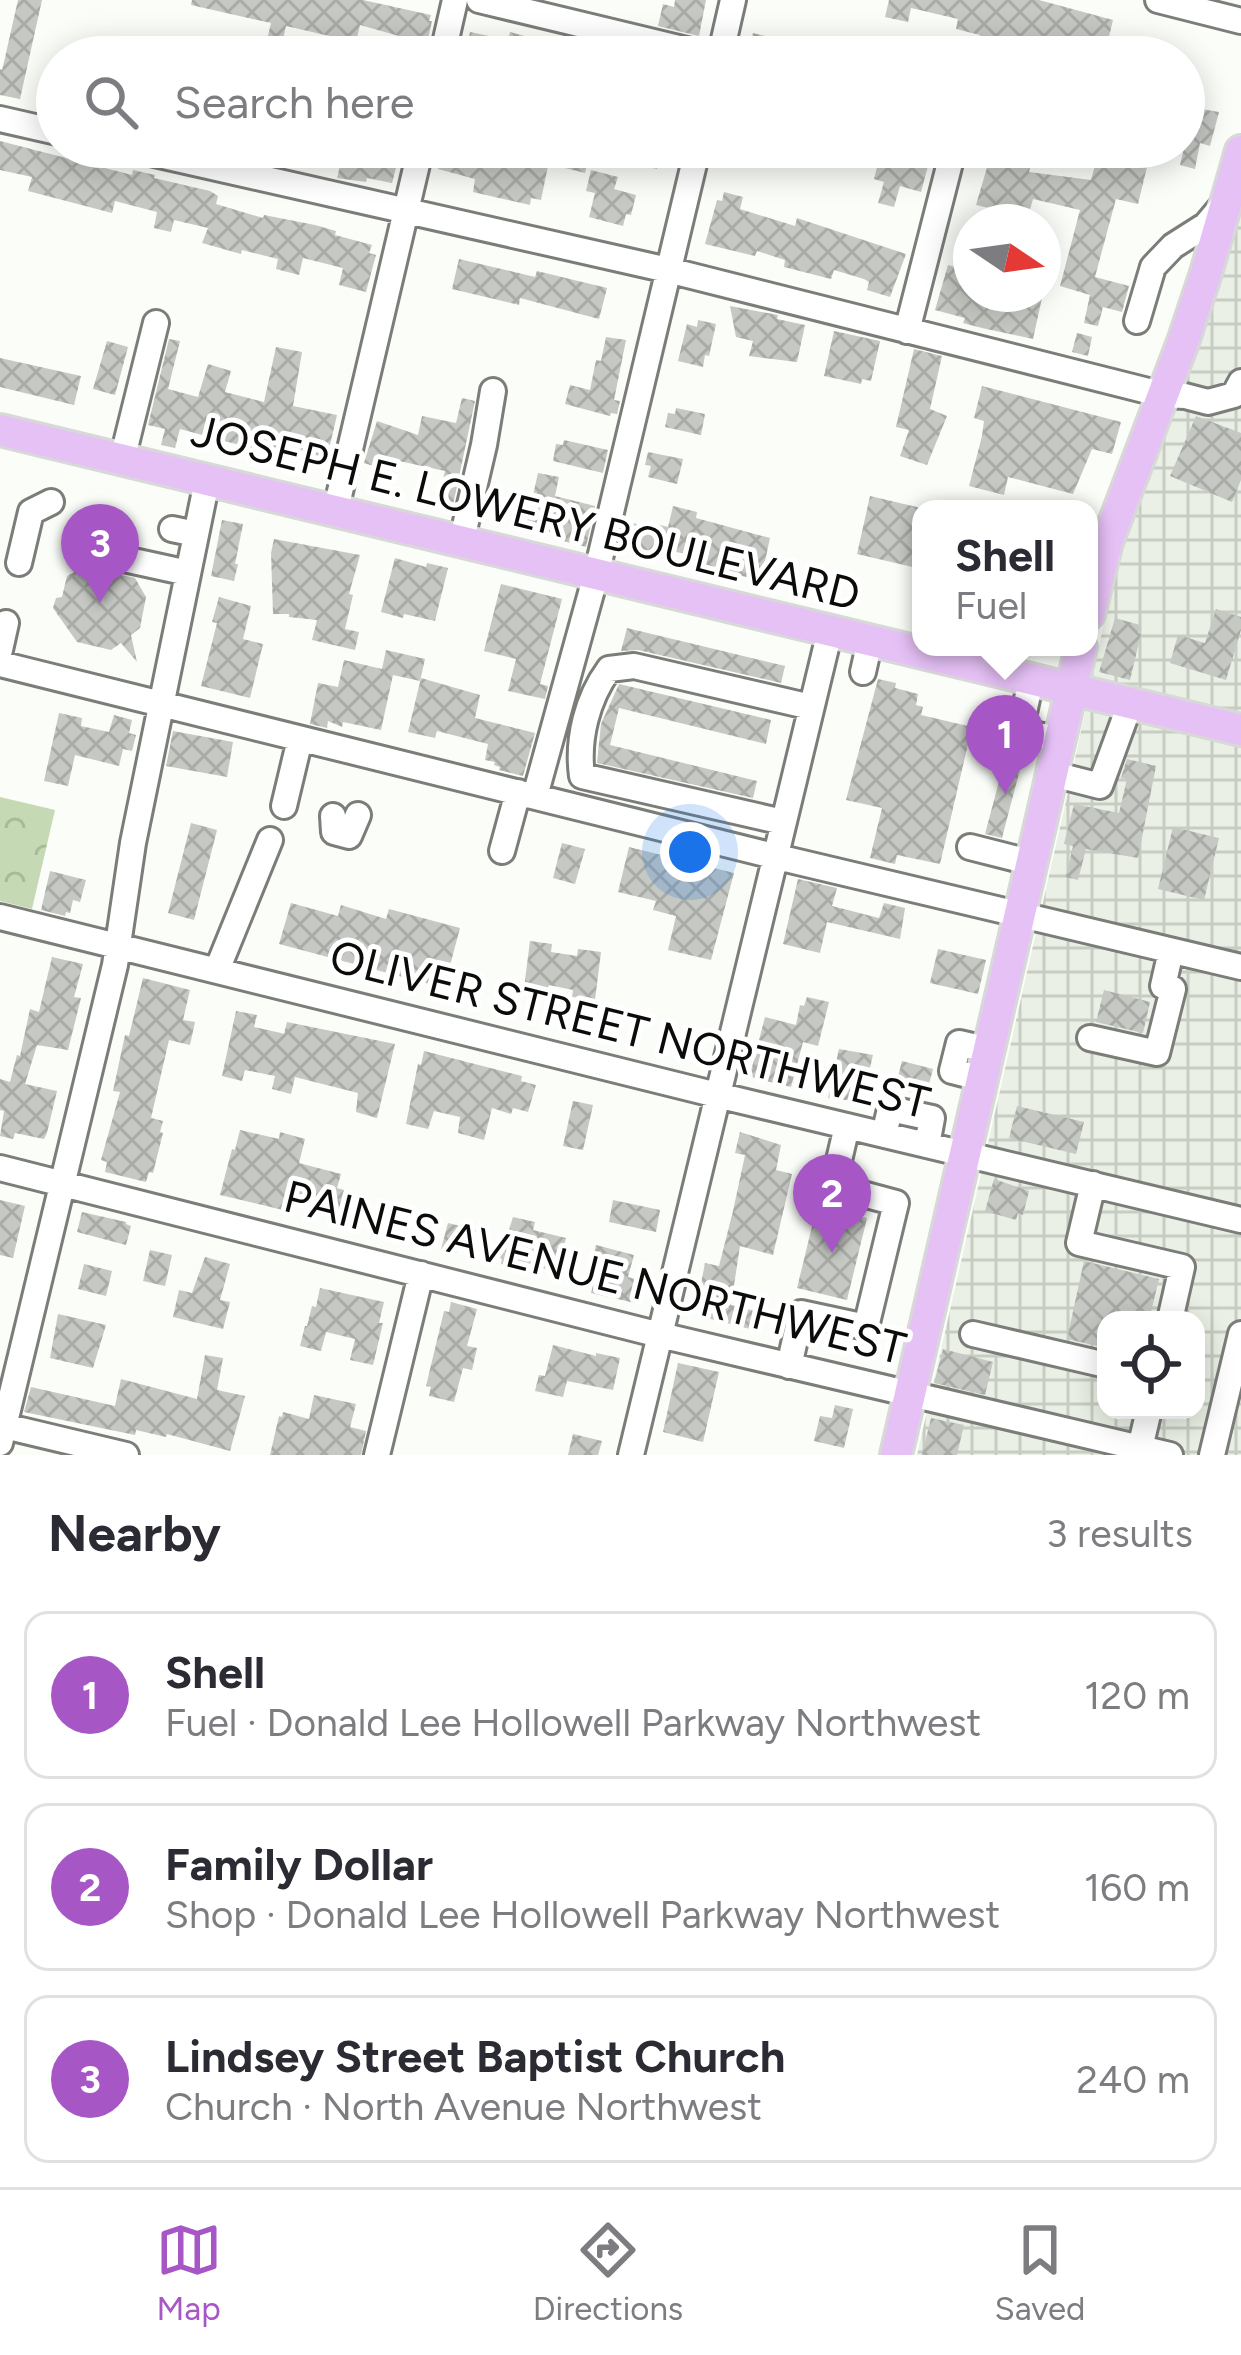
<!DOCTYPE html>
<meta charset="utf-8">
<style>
body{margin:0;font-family:Figtree,sans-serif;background:#f2f2f3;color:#2b2b33}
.controls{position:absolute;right:36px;bottom:36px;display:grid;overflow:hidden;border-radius:24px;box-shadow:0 6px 30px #0003}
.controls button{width:108px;height:108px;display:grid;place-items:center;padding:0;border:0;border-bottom:3px solid #e1e1e2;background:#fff;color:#2b2b33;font:60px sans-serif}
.compass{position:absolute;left:953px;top:204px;width:108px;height:108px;border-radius:50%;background:#fff;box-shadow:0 6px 30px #0003;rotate:103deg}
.you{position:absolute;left:690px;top:852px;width:42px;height:42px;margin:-30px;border:9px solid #fff;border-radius:50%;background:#1a73e8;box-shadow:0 0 0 18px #1a73e833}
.badge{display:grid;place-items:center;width:78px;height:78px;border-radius:50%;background:#a756c6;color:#fff;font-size:39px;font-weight:700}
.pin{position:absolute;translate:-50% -99px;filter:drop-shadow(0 3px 6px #0008)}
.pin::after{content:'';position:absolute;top:63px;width:42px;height:36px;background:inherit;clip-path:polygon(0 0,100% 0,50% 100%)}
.popup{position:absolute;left:912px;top:500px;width:186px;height:156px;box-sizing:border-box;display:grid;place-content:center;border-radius:24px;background:#fff;filter:drop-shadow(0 3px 9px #0005);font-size:39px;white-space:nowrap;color:#7c7c81}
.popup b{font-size:45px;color:#2b2b33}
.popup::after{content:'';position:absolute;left:50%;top:100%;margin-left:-24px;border:24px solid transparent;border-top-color:#fff}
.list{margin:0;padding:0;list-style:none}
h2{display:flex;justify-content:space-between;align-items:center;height:156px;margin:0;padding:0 48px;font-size:51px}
h2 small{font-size:39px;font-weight:400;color:#7c7c81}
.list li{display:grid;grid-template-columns:78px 1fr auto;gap:36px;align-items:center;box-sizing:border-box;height:168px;margin:0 24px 24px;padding:0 24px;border:3px solid #e1e1e2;border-radius:24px}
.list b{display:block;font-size:45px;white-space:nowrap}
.list p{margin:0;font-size:39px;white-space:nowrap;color:#7c7c81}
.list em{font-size:39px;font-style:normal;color:#7c7c81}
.icon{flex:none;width:66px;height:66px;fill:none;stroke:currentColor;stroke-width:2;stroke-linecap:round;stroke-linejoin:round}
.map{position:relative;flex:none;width:1241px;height:1455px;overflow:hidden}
.search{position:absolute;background:#fff;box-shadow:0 6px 30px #0003;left:36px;right:36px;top:36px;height:132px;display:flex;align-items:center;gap:30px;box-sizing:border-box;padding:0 42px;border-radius:66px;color:#7c7c81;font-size:45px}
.sheet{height:732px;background:#fff}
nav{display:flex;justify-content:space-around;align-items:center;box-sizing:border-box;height:168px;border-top:3px solid #e1e1e2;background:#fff;font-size:33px;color:#7c7c81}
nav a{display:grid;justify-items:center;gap:6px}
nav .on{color:#a756c6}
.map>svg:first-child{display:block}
.industrial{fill:url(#industrial-grid);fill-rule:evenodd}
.park{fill:url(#park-crowns)}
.building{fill:url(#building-cross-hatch)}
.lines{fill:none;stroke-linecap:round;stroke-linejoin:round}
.minor-casing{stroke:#7b7d79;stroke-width:30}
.major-casing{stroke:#d8d8d8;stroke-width:36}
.minor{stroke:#fff;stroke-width:24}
.major{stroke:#e6c1f6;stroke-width:30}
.labels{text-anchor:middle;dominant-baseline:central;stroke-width:10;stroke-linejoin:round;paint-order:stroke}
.street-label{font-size:45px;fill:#0b0c0a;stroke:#fff}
</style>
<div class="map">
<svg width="1241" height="1455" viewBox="0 0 1241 1455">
<defs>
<pattern id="industrial-grid" width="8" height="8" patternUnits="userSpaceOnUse" patternTransform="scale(3)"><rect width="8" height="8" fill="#eaf0e5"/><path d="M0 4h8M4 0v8" fill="none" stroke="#c7cdc3"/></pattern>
<pattern id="park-crowns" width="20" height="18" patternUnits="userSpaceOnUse" patternTransform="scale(3)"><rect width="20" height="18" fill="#c5dab4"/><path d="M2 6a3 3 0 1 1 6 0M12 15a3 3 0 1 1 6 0" fill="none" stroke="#a8ba99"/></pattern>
<pattern id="building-cross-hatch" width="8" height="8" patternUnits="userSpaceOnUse" patternTransform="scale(3)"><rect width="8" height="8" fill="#c5c8c3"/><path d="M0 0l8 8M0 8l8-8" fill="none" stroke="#a8aba6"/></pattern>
</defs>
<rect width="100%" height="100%" fill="#fafdf8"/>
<path class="industrial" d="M 1241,210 L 1241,1455 L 917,1455 L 1066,801 L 1120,548 L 1189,375 ZM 1106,1320 L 1196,1320 L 1196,1410 L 1106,1410 Z"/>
<path class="park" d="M 0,797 L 55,810 L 32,909 L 0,901 Z"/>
<path class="building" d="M 18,0 L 42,0 L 20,99 L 0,95 L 0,69 L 2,70 L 4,62 Z
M 192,0 L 363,0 L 431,15 L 429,21 L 432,21 L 426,48 L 404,43 L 406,38 L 360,25 L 356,42 L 286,26 L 279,57 L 263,57 L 271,23 L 191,5 Z
M 675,0 L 706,0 L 699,36 L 658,26 L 663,4 L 674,7 Z
M 889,0 L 1039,0 L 1113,20 L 1104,57 L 1043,57 L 979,39 L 980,35 L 956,29 L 958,19 L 911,8 L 908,22 L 885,17 Z
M 470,32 L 508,40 L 510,32 L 528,37 L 527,41 L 575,50 L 575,57 L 465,57 Z
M 753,33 L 826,51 L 828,39 L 880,52 L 879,57 L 747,57 Z
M 1184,106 L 1219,112 L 1210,146 L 1200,143 L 1195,169 L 1180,165 L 1184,148 Z
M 0,141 L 132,175 L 133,170 L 155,175 L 154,178 L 210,191 L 218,196 L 216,204 L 263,218 L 264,215 L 315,225 L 336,231 L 335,235 L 372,245 L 369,253 L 376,255 L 366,292 L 339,285 L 343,268 L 303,258 L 299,275 L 276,269 L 278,259 L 242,250 L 241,254 L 202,243 L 208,228 L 174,220 L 171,232 L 154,228 L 157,212 L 115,201 L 112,213 L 28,191 L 32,177 L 0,170 Z
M 245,147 L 296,147 L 292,164 L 244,152 Z
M 345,147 L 392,147 L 390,154 L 399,156 L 392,183 L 367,178 L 366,182 L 337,178 Z
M 443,147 L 465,147 L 548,166 L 541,200 L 531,198 L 530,205 L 473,192 L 475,179 L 438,169 Z
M 634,147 L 663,147 L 657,169 L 630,163 Z
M 993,147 L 1035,150 L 1029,172 L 1091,180 L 1098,155 L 1147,167 L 1138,204 L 1116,199 L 1095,277 L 1129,286 L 1122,312 L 1103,307 L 1098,326 L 1084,323 L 1090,295 L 1060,286 L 1080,210 L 1033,199 L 1028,217 L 976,205 Z
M 882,148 L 897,152 L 895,158 L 928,166 L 921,192 L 900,186 L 894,207 L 878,203 L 884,182 L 874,179 Z
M 569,151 L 589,157 L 585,173 L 565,168 Z
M 591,170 L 618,177 L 614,189 L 636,195 L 631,215 L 626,214 L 623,226 L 589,217 L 595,193 L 586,191 Z
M 724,192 L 743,197 L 740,209 L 795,226 L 797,218 L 906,254 L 890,297 L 867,290 L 869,282 L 864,279 L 834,270 L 831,279 L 784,267 L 785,260 L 757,251 L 755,256 L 705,244 L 717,200 L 722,201 Z
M 459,259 L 535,277 L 537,271 L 607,288 L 599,319 L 520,298 L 519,305 L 452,289 Z
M 948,265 L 971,271 L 971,294 L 1024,294 L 1042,298 L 1033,339 L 982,328 L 963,323 L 965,318 L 935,310 Z
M 730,306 L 778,315 L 777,319 L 805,325 L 797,362 L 749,356 L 753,341 L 736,337 Z
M 698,320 L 716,324 L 709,356 L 705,355 L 703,367 L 678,361 L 687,324 L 697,327 Z
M 834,331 L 880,341 L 871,381 L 862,379 L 861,384 L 824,376 Z
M 1077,333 L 1092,337 L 1088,356 L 1072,352 Z
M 606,337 L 626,340 L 614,400 L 620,401 L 617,414 L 611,413 L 610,416 L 565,404 L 570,385 L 590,390 L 596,360 L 601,361 Z
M 169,339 L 180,341 L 168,389 L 198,397 L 208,364 L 231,371 L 225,392 L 264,402 L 276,347 L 302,352 L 293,406 L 337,415 L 327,458 L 280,447 L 279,453 L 247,447 L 180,429 L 175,448 L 161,445 L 165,429 L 148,425 Z
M 107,341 L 128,347 L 115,395 L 93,389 Z
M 914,349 L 942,356 L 930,409 L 947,416 L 927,465 L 900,456 L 909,430 L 896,427 Z
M 0,358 L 81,376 L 74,405 L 0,387 Z
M 982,386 L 1121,422 L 1112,454 L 1092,449 L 1073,494 L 1008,477 L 1004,495 L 969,486 L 982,436 L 984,421 L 974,418 Z
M 462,398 L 475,401 L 452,510 L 436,507 L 445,471 L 399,461 L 395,473 L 364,463 L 377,421 L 418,435 L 422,416 L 456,423 Z
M 676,408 L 705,414 L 701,435 L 665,427 L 668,413 L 675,414 Z
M 1196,416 L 1241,433 L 1241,480 L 1232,502 L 1170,476 Z
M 564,440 L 608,450 L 603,473 L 553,461 L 556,444 L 563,445 Z
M 648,452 L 683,459 L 677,484 L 648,477 L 651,466 L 645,465 Z
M 538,473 L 559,477 L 555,496 L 595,506 L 586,547 L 560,540 L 561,536 L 559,534 L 532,527 L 533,523 L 527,522 Z
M 870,496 L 921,508 L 921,569 L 857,554 Z
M 673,506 L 697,512 L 696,518 L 770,538 L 761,580 L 699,567 L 699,557 L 654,547 L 652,555 L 626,550 L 632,523 L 644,525 L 645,521 L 668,527 Z
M 222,520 L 243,524 L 235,564 L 238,564 L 234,581 L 211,576 Z
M 274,539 L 360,555 L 349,594 L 353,595 L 345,629 L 359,632 L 355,650 L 312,640 L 317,620 L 289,617 L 289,614 L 273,614 L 271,553 Z
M 395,558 L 426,567 L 427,563 L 448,568 L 435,621 L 404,614 L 403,618 L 381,612 Z
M 83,567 L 135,578 L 146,597 L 140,628 L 131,635 L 137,662 L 121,643 L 111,650 L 77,642 L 53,608 L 56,598 L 62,597 L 67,576 Z
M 501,584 L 562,599 L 540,684 L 548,686 L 545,699 L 508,691 L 516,659 L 484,651 Z
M 219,597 L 251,606 L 243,639 L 263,644 L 250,698 L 201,686 L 217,623 L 212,622 Z
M 1216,609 L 1241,617 L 1241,630 L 1226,680 L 1170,663 L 1178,635 L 1205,643 Z
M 1115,618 L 1140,625 L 1138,633 L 1141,634 L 1130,680 L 1099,672 Z
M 627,628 L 785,666 L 781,683 L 638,650 L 621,651 Z
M 386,650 L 425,659 L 420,681 L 393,675 L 381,730 L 343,722 L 342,727 L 328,721 L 327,728 L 310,724 L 318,683 L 338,687 L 344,660 L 382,669 Z
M 421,678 L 480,695 L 475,718 L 535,733 L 523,776 L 499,770 L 500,767 L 494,765 L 495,762 L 485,760 L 488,744 L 437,731 L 435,738 L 408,732 Z
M 878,679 L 896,683 L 895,688 L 918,694 L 916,705 L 923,707 L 921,715 L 972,727 L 940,864 L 897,855 L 895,864 L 870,858 L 882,808 L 846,800 Z
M 619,684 L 771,720 L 766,744 L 619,708 L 610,745 L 757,781 L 753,798 L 597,763 L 601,724 Z
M 59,713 L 82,718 L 81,726 L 109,732 L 114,715 L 132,720 L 129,733 L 136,735 L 132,751 L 123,749 L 119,766 L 75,755 L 68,786 L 44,781 Z
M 173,731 L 233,742 L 227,777 L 166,766 Z
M 1009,744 L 1025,750 L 1002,838 L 985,834 Z
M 1127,759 L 1156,766 L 1138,858 L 1086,849 L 1078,880 L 1066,877 L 1073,846 L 1064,844 L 1074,804 L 1119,813 L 1127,779 L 1121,778 Z
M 191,823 L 217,830 L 194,920 L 168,913 Z
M 1173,827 L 1219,838 L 1204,900 L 1158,889 Z
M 562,843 L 585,849 L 575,884 L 553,878 Z
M 629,847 L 734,873 L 711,960 L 668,950 L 676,916 L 653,910 L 656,901 L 618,892 Z
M 50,871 L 86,880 L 80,902 L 73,900 L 70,913 L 66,912 L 65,916 L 41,910 Z
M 798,879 L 837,888 L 832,906 L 879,918 L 884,903 L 905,908 L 900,939 L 827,922 L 820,953 L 783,944 Z
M 291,903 L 338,916 L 341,905 L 386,919 L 389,909 L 460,928 L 444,988 L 279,944 Z
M 530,941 L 552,944 L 551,952 L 577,956 L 578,949 L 601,952 L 595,1000 L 572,997 L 573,990 L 549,985 L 545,991 L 524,988 Z
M 938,949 L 986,960 L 978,994 L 930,983 Z
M 52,957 L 83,964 L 74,997 L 81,998 L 68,1050 L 37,1045 L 25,1084 L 57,1091 L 47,1133 L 44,1139 L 15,1133 L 13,1139 L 0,1136 L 4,1111 L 0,1110 L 0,1079 L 10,1082 L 17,1055 L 20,1056 L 30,1009 L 39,1012 Z
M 143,978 L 190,990 L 183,1020 L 195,1022 L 190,1045 L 169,1040 L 151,1118 L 163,1121 L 160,1132 L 163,1133 L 153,1173 L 149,1172 L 146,1182 L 105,1172 L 107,1162 L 101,1160 L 120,1092 L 113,1091 L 125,1035 L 129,1036 Z
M 1104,990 L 1150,1002 L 1143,1033 L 1096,1022 Z
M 807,997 L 829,1002 L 818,1046 L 803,1042 L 791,1087 L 754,1078 L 750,1075 L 765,1017 L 796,1025 L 800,1005 L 804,1006 Z
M 236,1011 L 257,1015 L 254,1027 L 281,1033 L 284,1034 L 287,1022 L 395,1044 L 377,1118 L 356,1112 L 358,1093 L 295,1077 L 291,1094 L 272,1089 L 275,1076 L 245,1070 L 242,1081 L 222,1076 Z
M 839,1049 L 873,1055 L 864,1094 L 856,1092 L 854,1101 L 828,1098 Z
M 424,1051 L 522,1076 L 521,1081 L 536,1085 L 528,1112 L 513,1108 L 511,1114 L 492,1108 L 484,1140 L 458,1133 L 460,1117 L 434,1111 L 428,1129 L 406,1124 L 418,1064 L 421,1065 Z
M 902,1061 L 933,1069 L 926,1096 L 895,1088 Z
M 573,1101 L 593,1105 L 583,1150 L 563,1146 Z
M 1017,1106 L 1084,1122 L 1076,1154 L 1009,1138 Z
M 240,1130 L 279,1139 L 280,1132 L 305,1139 L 299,1163 L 341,1174 L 337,1188 L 344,1190 L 338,1213 L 316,1207 L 317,1204 L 287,1196 L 283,1210 L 220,1195 L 232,1149 L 235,1150 Z
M 740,1132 L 781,1145 L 776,1170 L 792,1174 L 773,1255 L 740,1246 L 731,1305 L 759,1312 L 754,1330 L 707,1318 L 713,1292 L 700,1289 L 705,1263 L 719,1266 L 733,1211 L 745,1155 L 735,1153 Z
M 994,1179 L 1029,1191 L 1023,1215 L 1018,1213 L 1016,1220 L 985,1211 Z
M 0,1200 L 25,1206 L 13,1258 L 0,1255 Z
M 613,1200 L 660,1210 L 656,1232 L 609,1222 Z
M 817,1206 L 867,1218 L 847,1300 L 797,1288 Z
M 82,1212 L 126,1222 L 126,1224 L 131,1226 L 126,1245 L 77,1232 Z
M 513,1217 L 535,1222 L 533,1230 L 566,1238 L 557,1272 L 523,1263 L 521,1269 L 501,1264 L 502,1259 L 500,1258 Z
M 448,1223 L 476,1230 L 471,1249 L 458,1246 L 456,1253 L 441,1249 Z
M 596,1245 L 634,1255 L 628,1277 L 641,1281 L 635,1303 L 591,1293 L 598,1264 L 592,1262 Z
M 150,1250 L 172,1255 L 165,1286 L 143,1281 Z
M 205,1257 L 230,1264 L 220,1300 L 230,1302 L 223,1329 L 173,1317 L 179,1290 L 192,1293 Z
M 1084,1261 L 1159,1279 L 1149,1320 L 1106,1320 L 1106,1348 L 1067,1339 Z
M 84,1264 L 112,1271 L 106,1296 L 78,1289 Z
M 320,1288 L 384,1302 L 379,1323 L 383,1323 L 373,1365 L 350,1360 L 355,1339 L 326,1332 L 321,1351 L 300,1346 L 305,1326 L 307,1326 L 312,1306 L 316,1307 Z
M 451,1302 L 477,1309 L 467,1346 L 477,1348 L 472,1370 L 463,1368 L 454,1402 L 429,1396 L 431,1387 L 426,1386 L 444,1311 L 449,1312 Z
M 58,1314 L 106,1325 L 93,1368 L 50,1358 Z
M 553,1345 L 596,1356 L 596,1353 L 620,1358 L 613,1390 L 567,1381 L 563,1397 L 535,1391 L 539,1375 L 545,1376 Z
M 943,1349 L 993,1362 L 985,1395 L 934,1383 Z
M 205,1355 L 223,1358 L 217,1390 L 245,1396 L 230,1451 L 167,1434 L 166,1437 L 136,1430 L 135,1435 L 24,1412 L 31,1387 L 115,1406 L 121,1379 L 197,1399 Z
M 678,1363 L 719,1372 L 703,1442 L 663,1432 Z
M 314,1395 L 356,1404 L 350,1427 L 366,1431 L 361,1455 L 270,1455 L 279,1416 L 282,1417 L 283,1412 L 309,1419 Z
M 835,1405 L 853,1409 L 844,1448 L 814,1441 L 820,1416 L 832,1418 Z
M 931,1418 L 964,1425 L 957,1455 L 922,1455 Z
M 573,1434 L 602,1441 L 598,1455 L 568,1455 Z"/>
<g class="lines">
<defs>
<path id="minor" d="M 479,0 L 716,57
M 1158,0 L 1241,21
M 442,57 L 455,0
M 720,57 L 733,0
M 0,119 L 57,132
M 124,147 L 668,270 L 1164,395 L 1185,396 L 1208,402 L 1234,395 L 1241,382
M 1137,321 L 1153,267 L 1173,246 L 1206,225 L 1222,206
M 907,331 L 954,147
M 122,460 L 156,323
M 335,513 L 421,147
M 172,529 L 196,534
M 461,543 L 484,445 L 493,391
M 83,550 L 188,573
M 19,563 L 31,512 L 51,502
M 0,650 L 6,623
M 0,664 L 794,861 L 1241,967
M 863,672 L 870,641
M 1031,680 L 1020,732 L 1061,739
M 1053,774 L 1100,786 L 1130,704
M 535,796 L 596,575 L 698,147
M 284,806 L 300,739
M 333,816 L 334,832 L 349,836 L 358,815
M 783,822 L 582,776 C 577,739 587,699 609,669 L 634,666 L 811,707
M 970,847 L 1033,863
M 502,851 L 518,792
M 0,917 L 717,1095 L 1241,1220
M 217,970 L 270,840
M 1090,1038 L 1157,1053 L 1173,989 L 1163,986 L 1171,951
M 983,1079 L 952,1071 L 959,1043 L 990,1050
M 884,1135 L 890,1109 L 932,1118 L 927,1145
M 0,1168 L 660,1335 L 1170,1455
M 1093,1184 L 1079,1243 L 1182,1267 L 1170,1320
M 973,1334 L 1106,1365
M 789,1366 L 801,1313 L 866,1327 L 896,1203 L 833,1186 L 847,1126
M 0,1425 L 126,1455
M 0,1443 L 115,965 L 133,843 L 207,481
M 1140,1448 L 1149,1410
M 377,1455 L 421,1274
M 631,1455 L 830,631
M 1212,1455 L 1241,1334"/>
<path id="major" d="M 0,430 L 1241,730
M 1089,614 L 1107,542 L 1183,342 L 1206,273 L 1241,151
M 896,1455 L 1081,647"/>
</defs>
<use href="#minor" class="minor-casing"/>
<use href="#major" class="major-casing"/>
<use href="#minor" class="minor"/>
<use href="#major" class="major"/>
</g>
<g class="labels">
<g class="street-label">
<text transform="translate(526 512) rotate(14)">JOSEPH E. LOWERY BOULEVARD</text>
<text transform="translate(630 1029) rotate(14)">OLIVER STREET NORTHWEST</text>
<text transform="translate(595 1272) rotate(14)">PAINES AVENUE NORTHWEST</text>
</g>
</g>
</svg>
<div class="controls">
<button><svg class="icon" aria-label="locate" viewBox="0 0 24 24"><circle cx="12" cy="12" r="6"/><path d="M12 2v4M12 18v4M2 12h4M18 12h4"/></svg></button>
</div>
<svg class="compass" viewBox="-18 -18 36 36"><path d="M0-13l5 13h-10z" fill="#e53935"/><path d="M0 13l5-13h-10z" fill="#7c7c81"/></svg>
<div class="you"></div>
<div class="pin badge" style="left:1005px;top:794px">1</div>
<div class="popup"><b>Shell</b>Fuel</div>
<div class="pin badge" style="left:832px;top:1253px">2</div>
<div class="pin badge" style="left:100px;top:603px">3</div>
<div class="search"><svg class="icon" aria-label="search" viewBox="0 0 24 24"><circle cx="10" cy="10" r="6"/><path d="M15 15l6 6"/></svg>Search here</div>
</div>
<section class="sheet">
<h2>Nearby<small>3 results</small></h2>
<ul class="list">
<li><span class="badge">1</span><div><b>Shell</b><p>Fuel · Donald Lee Hollowell Parkway Northwest</p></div><em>120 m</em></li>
<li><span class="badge">2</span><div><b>Family Dollar</b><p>Shop · Donald Lee Hollowell Parkway Northwest</p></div><em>160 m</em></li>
<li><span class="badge">3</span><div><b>Lindsey Street Baptist Church</b><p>Church · North Avenue Northwest</p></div><em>240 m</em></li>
</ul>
</section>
<nav>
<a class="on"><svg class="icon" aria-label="map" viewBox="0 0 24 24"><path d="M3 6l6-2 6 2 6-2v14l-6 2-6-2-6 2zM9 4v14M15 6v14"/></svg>Map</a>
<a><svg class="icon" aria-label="directions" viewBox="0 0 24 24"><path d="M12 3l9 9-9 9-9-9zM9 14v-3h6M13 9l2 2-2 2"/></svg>Directions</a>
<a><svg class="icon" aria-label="saved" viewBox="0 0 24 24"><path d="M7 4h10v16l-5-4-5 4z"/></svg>Saved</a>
</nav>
